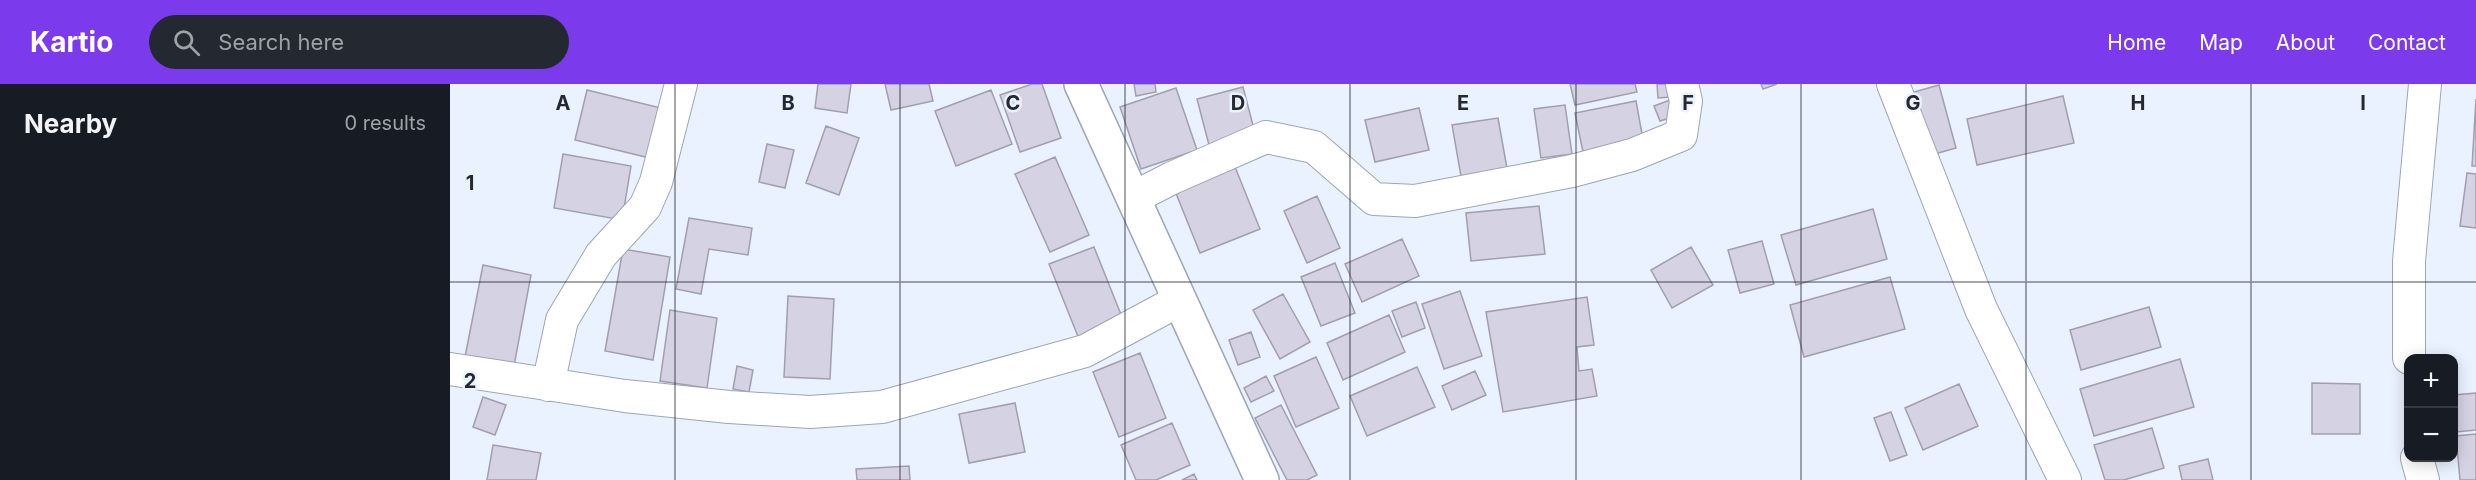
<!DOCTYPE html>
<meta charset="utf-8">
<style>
body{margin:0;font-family:Inter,sans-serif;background:#242831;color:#f1f3f6}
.controls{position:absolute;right:18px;bottom:18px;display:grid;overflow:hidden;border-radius:12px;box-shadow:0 3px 15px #0003}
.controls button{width:54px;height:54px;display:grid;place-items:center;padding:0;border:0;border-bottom:2px solid #363941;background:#171b24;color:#f1f3f6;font:30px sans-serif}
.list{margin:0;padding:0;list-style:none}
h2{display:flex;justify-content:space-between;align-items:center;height:78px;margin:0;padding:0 24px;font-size:26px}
h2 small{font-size:20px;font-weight:400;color:#9ea1a6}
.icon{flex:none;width:33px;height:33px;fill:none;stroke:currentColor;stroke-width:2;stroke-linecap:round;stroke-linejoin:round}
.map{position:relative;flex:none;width:2026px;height:396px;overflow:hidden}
header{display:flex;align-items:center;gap:36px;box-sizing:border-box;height:84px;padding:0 30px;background:#7c3aed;color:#fff}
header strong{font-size:28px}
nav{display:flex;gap:33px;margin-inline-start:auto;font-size:21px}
.search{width:420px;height:54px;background:#242831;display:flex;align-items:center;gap:15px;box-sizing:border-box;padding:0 21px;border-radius:33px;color:#9ea1a6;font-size:22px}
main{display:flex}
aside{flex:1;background:#171b24}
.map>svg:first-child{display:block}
.building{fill:#d5d2e3;stroke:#a19eaf;stroke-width:1.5}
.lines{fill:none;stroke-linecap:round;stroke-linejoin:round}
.street-casing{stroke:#9da5b4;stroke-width:34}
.secondary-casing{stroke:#9da5b4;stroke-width:36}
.street{stroke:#fff;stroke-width:32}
.secondary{stroke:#fff;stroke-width:33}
.grid{fill:none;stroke:#25292f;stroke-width:1.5;stroke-opacity:0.55}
.grid-label{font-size:20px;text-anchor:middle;font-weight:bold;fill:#25292f;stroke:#ebf2ff;stroke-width:5;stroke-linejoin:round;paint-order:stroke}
</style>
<header>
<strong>Kartio</strong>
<div class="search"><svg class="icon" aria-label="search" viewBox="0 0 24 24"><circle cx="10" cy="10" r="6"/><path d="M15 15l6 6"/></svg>Search here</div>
<nav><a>Home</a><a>Map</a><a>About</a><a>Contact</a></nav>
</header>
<main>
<aside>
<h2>Nearby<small>0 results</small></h2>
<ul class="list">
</ul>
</aside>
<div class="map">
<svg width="2026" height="396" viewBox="0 0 2026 396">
<rect width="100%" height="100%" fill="#ebf2ff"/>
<path class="building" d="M 368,0 L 401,0 L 397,29 L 365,24 Z
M 435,0 L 479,0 L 483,17 L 441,26 Z
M 582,0 L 592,0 L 611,54 L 570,68 L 550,11 Z
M 684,0 L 705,0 L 706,8 L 686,12 Z
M 1120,0 L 1185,0 L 1187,8 L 1125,21 Z
M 1207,0 L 1220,0 L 1221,13 L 1208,14 Z
M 1311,0 L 1327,0 L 1313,5 Z
M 1489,1 L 1506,64 L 1481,71 L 1464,8 Z
M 793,3 L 805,49 L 759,61 L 747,15 Z
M 726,4 L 747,66 L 691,85 L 670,23 Z
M 137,6 L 215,25 L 204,75 L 125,56 Z
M 541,6 L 562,60 L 506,82 L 485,27 Z
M 1613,12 L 1624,59 L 1527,81 L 1517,35 Z
M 2026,15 L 2026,82 L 2022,82 Z
M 1220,16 L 1226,32 L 1210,37 L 1204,22 Z
M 1186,17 L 1194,61 L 1134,73 L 1125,29 Z
M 1115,21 L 1122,70 L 1091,74 L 1084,25 Z
M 969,24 L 979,66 L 925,78 L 915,36 Z
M 1048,34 L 1058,90 L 1012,98 L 1002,41 Z
M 376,42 L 409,54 L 389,111 L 356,99 Z
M 317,60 L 344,66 L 335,104 L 309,98 Z
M 113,70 L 181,82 L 172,136 L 104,124 Z
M 605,73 L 639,151 L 600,168 L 565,90 Z
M 783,78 L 810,145 L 750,169 L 723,102 Z
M 2017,89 L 2026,90 L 2026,144 L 2010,142 Z
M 867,112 L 890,164 L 857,179 L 834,127 Z
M 1089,122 L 1095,170 L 1021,177 L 1016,129 Z
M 1423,125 L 1437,175 L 1346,201 L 1331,151 Z
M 239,134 L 302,144 L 298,171 L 259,165 L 251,210 L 226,205 Z
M 952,155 L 969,192 L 912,218 L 895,180 Z
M 1312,157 L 1324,200 L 1290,209 L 1278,166 Z
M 644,163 L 674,238 L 629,255 L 599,180 Z
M 1241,163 L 1263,201 L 1222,224 L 1201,186 Z
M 173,165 L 220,173 L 203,276 L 155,267 Z
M 885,179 L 905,229 L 871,242 L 851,193 Z
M 33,181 L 81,191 L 64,282 L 15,273 Z
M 1440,193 L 1455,245 L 1354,273 L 1340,221 Z
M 1010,207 L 1032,272 L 994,285 L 972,220 Z
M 833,210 L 860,258 L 830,275 L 803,226 Z
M 338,212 L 384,215 L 380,295 L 334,293 Z
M 1137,213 L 1144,261 L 1127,263 L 1129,287 L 1142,285 L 1147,312 L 1053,328 L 1036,228 Z
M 966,218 L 975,244 L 952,253 L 942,227 Z
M 1699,223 L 1711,263 L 1631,286 L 1620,246 Z
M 220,226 L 267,234 L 257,304 L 210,297 Z
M 939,231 L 955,268 L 893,296 L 877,259 Z
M 801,248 L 810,273 L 788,281 L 779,256 Z
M 690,269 L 716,334 L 669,353 L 643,288 Z
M 866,273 L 889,324 L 846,343 L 824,292 Z
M 1730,275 L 1744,323 L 1644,352 L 1630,305 Z
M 287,282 L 303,286 L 299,308 L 283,305 Z
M 967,283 L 985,323 L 917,352 L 900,312 Z
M 1025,287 L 1036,311 L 1002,326 L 992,302 Z
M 816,292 L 824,307 L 801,318 L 794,304 Z
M 1862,299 L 1910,300 L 1910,350 L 1862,350 Z
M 1509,300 L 1528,342 L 1473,366 L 1455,324 Z
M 2026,309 L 2026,346 L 2006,348 L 2004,311 Z
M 33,313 L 56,321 L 45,351 L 23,343 Z
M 565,319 L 575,368 L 519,379 L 509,330 Z
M 831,321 L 867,391 L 857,396 L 837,396 L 805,334 Z
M 1441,328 L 1457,371 L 1440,377 L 1424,334 Z
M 722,339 L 740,381 L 706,396 L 686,396 L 671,361 Z
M 1702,344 L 1714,384 L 1674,396 L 1655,396 L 1644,361 Z
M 2026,350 L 2026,396 L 2010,396 L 2006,352 Z
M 43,361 L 91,369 L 86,396 L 37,396 Z
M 1758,375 L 1763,396 L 1732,396 L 1729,382 Z
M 459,382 L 460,396 L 407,396 L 406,385 Z
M 744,390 L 747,396 L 732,396 Z"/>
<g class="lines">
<defs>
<path id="street" d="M 1443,0 L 1531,225 L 1615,396
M 683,114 L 722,94 L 816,53 L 864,63 L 924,115 L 965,117 L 1122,87 L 1182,71 L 1231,51 L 1236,17 L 1232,0
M 1959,274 L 1959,177 L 1975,0
M 0,285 L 175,312 L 279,323 L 360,328 L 432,323 L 635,267 L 728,217
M 98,301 L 112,236 L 151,171 L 195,123 L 206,98 L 231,0
M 1967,374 L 1973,396"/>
<path id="secondary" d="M 631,0 L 812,396"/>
</defs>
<use href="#street" class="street-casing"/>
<use href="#secondary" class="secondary-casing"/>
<use href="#street" class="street"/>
<use href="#secondary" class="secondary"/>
</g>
<path class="grid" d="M 225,0 L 225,396M 450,0 L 450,396M 675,0 L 675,396M 900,0 L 900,396M 1126,0 L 1126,396M 1351,0 L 1351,396M 1576,0 L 1576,396M 1801,0 L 1801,396M 0,198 L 2026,198"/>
<g class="grid-label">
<text x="113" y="26">A</text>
<text x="338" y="26">B</text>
<text x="563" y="26">C</text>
<text x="788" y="26">D</text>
<text x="1013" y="26">E</text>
<text x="1238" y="26">F</text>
<text x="1463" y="26">G</text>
<text x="1688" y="26">H</text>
<text x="1913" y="26">I</text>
<text x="20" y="106">1</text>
<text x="20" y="304">2</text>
</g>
</svg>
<div class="controls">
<button>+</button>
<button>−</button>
</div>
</div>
</main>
